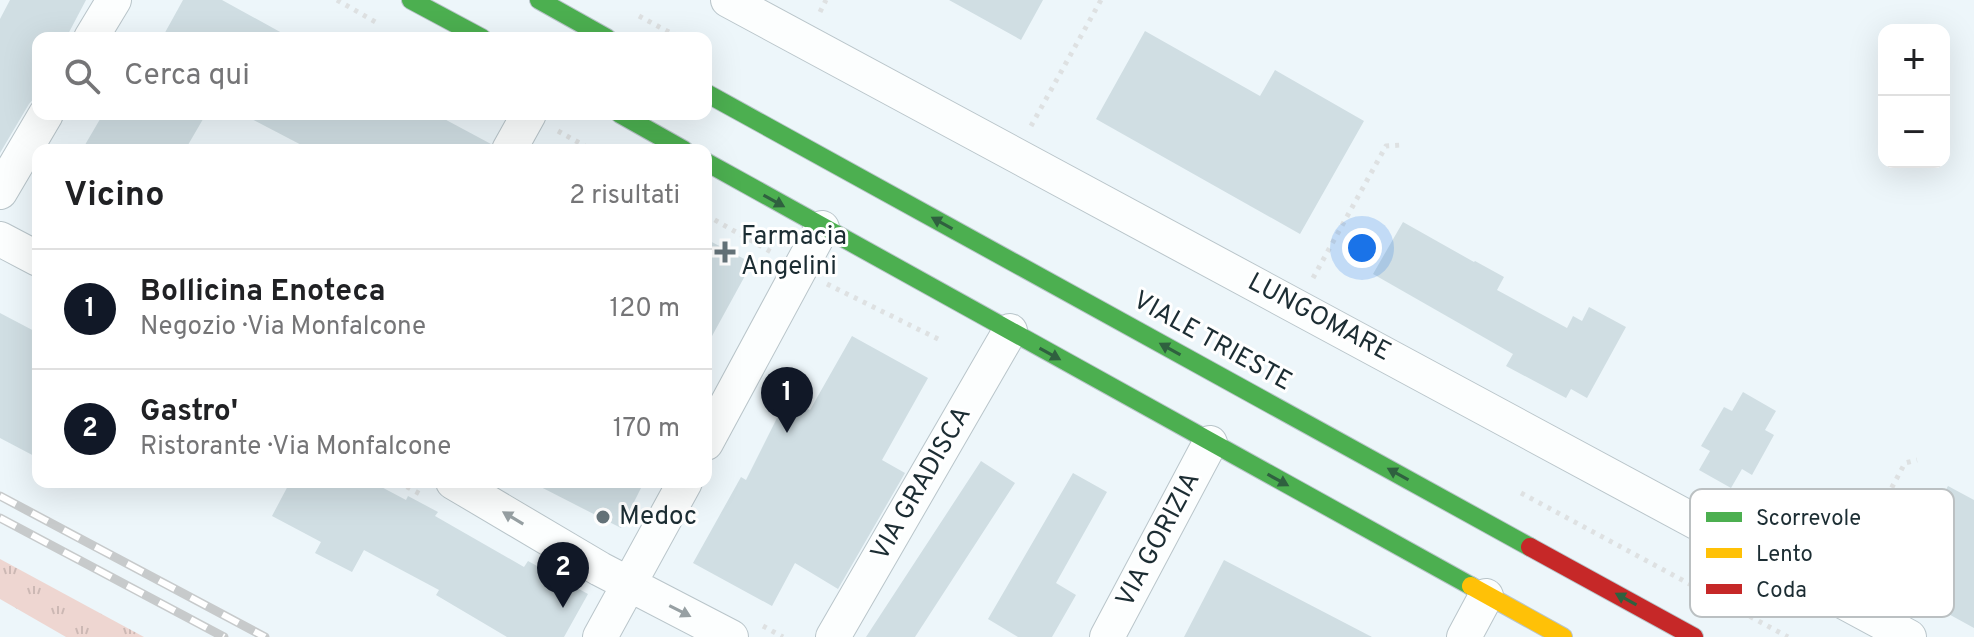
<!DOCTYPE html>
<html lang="it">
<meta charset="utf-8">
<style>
body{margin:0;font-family:Overpass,sans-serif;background:#f6f6f6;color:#202124}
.controls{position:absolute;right:24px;top:24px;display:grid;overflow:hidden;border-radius:16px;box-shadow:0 8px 32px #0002}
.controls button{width:72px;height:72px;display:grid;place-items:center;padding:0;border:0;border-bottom:2px solid #e0e0e0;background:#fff;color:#202124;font:40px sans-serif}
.you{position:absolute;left:1362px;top:248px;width:28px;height:28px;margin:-20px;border:6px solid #fff;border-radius:50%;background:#1a73e8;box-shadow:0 0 0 12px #1a73e833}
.badge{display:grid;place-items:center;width:52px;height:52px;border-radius:50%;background:#111827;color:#fff;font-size:26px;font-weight:700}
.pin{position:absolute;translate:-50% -66px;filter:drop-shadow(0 2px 4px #0008)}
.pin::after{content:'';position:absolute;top:42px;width:28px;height:24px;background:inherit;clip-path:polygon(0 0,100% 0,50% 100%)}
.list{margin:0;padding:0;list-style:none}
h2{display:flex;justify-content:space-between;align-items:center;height:104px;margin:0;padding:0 32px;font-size:34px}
h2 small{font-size:26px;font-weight:400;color:#757577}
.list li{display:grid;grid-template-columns:52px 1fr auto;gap:24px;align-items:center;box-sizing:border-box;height:120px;padding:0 32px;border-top:2px solid #e0e0e0}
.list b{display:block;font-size:30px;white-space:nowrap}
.list p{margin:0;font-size:26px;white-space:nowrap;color:#757577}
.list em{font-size:26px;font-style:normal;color:#757577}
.icon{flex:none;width:44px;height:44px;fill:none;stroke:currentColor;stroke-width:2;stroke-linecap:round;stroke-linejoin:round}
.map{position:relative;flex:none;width:1974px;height:637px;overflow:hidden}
.search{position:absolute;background:#fff;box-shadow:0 8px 32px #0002;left:32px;top:32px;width:680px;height:88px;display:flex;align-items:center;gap:20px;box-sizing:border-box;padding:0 28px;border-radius:16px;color:#757577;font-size:30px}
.panel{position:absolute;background:#fff;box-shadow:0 8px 32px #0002;left:32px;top:144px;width:680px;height:344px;border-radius:16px}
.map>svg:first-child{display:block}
.grass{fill:url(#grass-tufts)}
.building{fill:#d0dee3}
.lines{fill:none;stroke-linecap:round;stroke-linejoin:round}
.street-casing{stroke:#b9c5ca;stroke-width:36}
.fast-casing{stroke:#b9c5ca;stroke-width:20}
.slow-casing{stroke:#b9c5ca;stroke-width:20}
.jam-casing{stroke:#b9c5ca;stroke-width:20}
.path{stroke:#dee1e2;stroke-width:5;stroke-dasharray:4 6;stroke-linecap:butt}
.street{stroke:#fcfefe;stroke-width:34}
.fast{stroke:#4caf50;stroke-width:18}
.slow{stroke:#ffc107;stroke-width:18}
.jam{stroke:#c62828;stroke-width:18}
.rail-casing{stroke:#c7cacb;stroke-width:9}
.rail{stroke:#fff;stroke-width:6;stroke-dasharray:18;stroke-linecap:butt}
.oneway{fill:#2f613f}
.oneway2{fill:#97a0a3}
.poi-dot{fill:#657379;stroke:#fff;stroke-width:3}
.labels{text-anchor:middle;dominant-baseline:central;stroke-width:6;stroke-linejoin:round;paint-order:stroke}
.poi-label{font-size:26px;fill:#1c2d33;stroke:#fff;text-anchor:start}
.street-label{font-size:26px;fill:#1c2d33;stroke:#fff}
.key{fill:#fff;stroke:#bbc0c2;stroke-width:2}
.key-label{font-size:22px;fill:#1c2d33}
</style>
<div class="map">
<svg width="1974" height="637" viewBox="0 0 1974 637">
<defs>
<pattern id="grass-tufts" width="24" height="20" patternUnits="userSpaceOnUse" patternTransform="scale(2)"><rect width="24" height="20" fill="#eed6d1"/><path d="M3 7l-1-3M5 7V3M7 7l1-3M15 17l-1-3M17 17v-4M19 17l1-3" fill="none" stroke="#ccb8b4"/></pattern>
</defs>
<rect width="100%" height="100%" fill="#edf6fa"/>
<path class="grass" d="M 0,559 L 144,637 L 66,637 L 0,599 Z"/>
<path class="building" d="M 10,0 L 86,0 L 66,38 L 38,38 L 38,94 L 29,104 L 0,153 L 0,19 Z
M 183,0 L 222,0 L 291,38 L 162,38 Z
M 949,0 L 1043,0 L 1021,40 Z
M 1145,31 L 1260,96 L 1275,70 L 1364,121 L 1300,234 L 1096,119 Z
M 103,114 L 206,114 L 185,150 L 82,150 Z
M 242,114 L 435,114 L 491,144 L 489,150 L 311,150 Z
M 1403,222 L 1474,262 L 1475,261 L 1504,277 L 1497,290 L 1567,328 L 1573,316 L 1582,321 L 1589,307 L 1626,327 L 1587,398 L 1571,389 L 1566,398 L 1506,366 L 1513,354 L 1373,274 Z
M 706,239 L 752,263 L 706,347 Z
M 0,313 L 38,333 L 38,458 L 0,438 Z
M 852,336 L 928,378 L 882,460 L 905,473 L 838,589 L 795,563 L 772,606 L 693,563 L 741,477 L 746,480 L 787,398 L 810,410 Z
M 1743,392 L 1776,411 L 1765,430 L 1774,435 L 1752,475 L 1742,469 L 1731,488 L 1699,470 L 1710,451 L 1701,446 L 1724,407 L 1732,411 Z
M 981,461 L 1015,483 L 915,637 L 866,637 Z
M 1073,473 L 1107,492 L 1056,583 L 1076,595 L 1052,637 L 1018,637 L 988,619 Z
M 290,482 L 372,482 L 406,500 L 408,496 L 438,512 L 435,516 L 524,567 L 528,561 L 588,594 L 564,637 L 507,637 L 436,595 L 439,590 L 364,550 L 352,572 L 315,553 L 321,542 L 272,516 Z
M 531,482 L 644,482 L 621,528 Z
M 1948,486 L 1974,500 L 1974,628 L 1894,584 Z
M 1224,560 L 1372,637 L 1184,637 Z"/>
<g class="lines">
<defs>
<path id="street" d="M 728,0 L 1909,637
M 91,38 L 114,0
M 509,150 L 529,114
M 0,192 L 46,114
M 0,239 L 38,259
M 706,443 L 822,228
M 453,482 L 600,569 L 731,637
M 600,637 L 685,482
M 833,637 L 1010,331
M 1107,637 L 1210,443
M 1464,637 L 1486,596"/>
<path id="fast" d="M 411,0 L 482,38
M 539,0 L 607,38
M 706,93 L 1530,547
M 620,114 L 684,150
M 706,162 L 1471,586"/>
<path id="slow" d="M 1471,586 L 1563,637"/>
<path id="jam" d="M 1530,547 L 1694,637"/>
</defs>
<use href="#street" class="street-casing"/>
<use href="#fast" class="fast-casing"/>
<use href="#slow" class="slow-casing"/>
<use href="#jam" class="jam-casing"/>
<path class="path" d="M 337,0 L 379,24
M 820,12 L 826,0
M 639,16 L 680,38
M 1031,126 L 1101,0
M 558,131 L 592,150
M 706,215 L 773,253
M 1313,278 L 1386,146 L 1401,145
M 827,284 L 940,340
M 398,482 L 422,495
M 1521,493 L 1788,637
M 1849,567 L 1905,463 L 1917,460
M 763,626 L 783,637"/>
<use href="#street" class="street"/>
<use href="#fast" class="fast"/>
<use href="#slow" class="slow"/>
<use href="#jam" class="jam"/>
<defs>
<path id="rail" d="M 0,496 L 265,637
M 0,518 L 224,637"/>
</defs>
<use href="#rail" class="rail-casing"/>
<use href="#rail" class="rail"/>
</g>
<defs><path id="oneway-solid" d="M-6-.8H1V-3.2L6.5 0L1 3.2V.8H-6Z" transform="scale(2)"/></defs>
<g class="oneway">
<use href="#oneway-solid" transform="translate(774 201) rotate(29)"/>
<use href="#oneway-solid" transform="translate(942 223) rotate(-151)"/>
<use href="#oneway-solid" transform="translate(1170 349) rotate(-151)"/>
<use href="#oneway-solid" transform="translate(1050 354) rotate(29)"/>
<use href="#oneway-solid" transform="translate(1398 474) rotate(-151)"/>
<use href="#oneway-solid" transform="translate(1278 480) rotate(29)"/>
<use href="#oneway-solid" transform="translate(1626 599) rotate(-151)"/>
</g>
<g class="oneway2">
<use href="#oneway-solid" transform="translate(513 518) rotate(-149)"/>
<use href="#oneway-solid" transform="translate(680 611) rotate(27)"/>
</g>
<g class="poi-dot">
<path d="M721 240h8v8h8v8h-8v8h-8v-8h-8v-8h8z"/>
<circle cx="603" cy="517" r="8"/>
</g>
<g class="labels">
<g class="poi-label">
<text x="741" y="237">Farmacia<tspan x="741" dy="30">Angelini</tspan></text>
<text x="619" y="517">Medoc</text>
</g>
<g class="street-label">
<text transform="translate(1319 318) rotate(28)">LUNGOMARE</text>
<text transform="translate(1212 342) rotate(29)">VIALE TRIESTE</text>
<text transform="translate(922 484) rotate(-60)">VIA GRADISCA</text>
<text transform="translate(1159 540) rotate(-62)">VIA GORIZIA</text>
</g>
</g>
<rect x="1690" y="489" width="264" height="128" rx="12" class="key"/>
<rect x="1706" y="512" width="36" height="10" fill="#4caf50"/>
<rect x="1706" y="548" width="36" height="10" fill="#ffc107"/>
<rect x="1706" y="584" width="36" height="10" fill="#c62828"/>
<g class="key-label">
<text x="1756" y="525">Scorrevole</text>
<text x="1756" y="561">Lento</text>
<text x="1756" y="597">Coda</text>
</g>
</svg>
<div class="controls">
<button>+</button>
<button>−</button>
</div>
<div class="you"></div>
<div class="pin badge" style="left:787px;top:433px">1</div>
<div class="pin badge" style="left:563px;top:608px">2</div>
<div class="search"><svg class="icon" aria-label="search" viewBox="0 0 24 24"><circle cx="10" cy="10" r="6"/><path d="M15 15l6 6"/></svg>Cerca qui</div>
<section class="panel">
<h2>Vicino<small>2 risultati</small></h2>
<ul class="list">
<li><span class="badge">1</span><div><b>Bollicina Enoteca</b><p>Negozio · Via Monfalcone</p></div><em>120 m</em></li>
<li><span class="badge">2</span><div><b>Gastro'</b><p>Ristorante · Via Monfalcone</p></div><em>170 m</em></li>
</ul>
</section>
</div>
